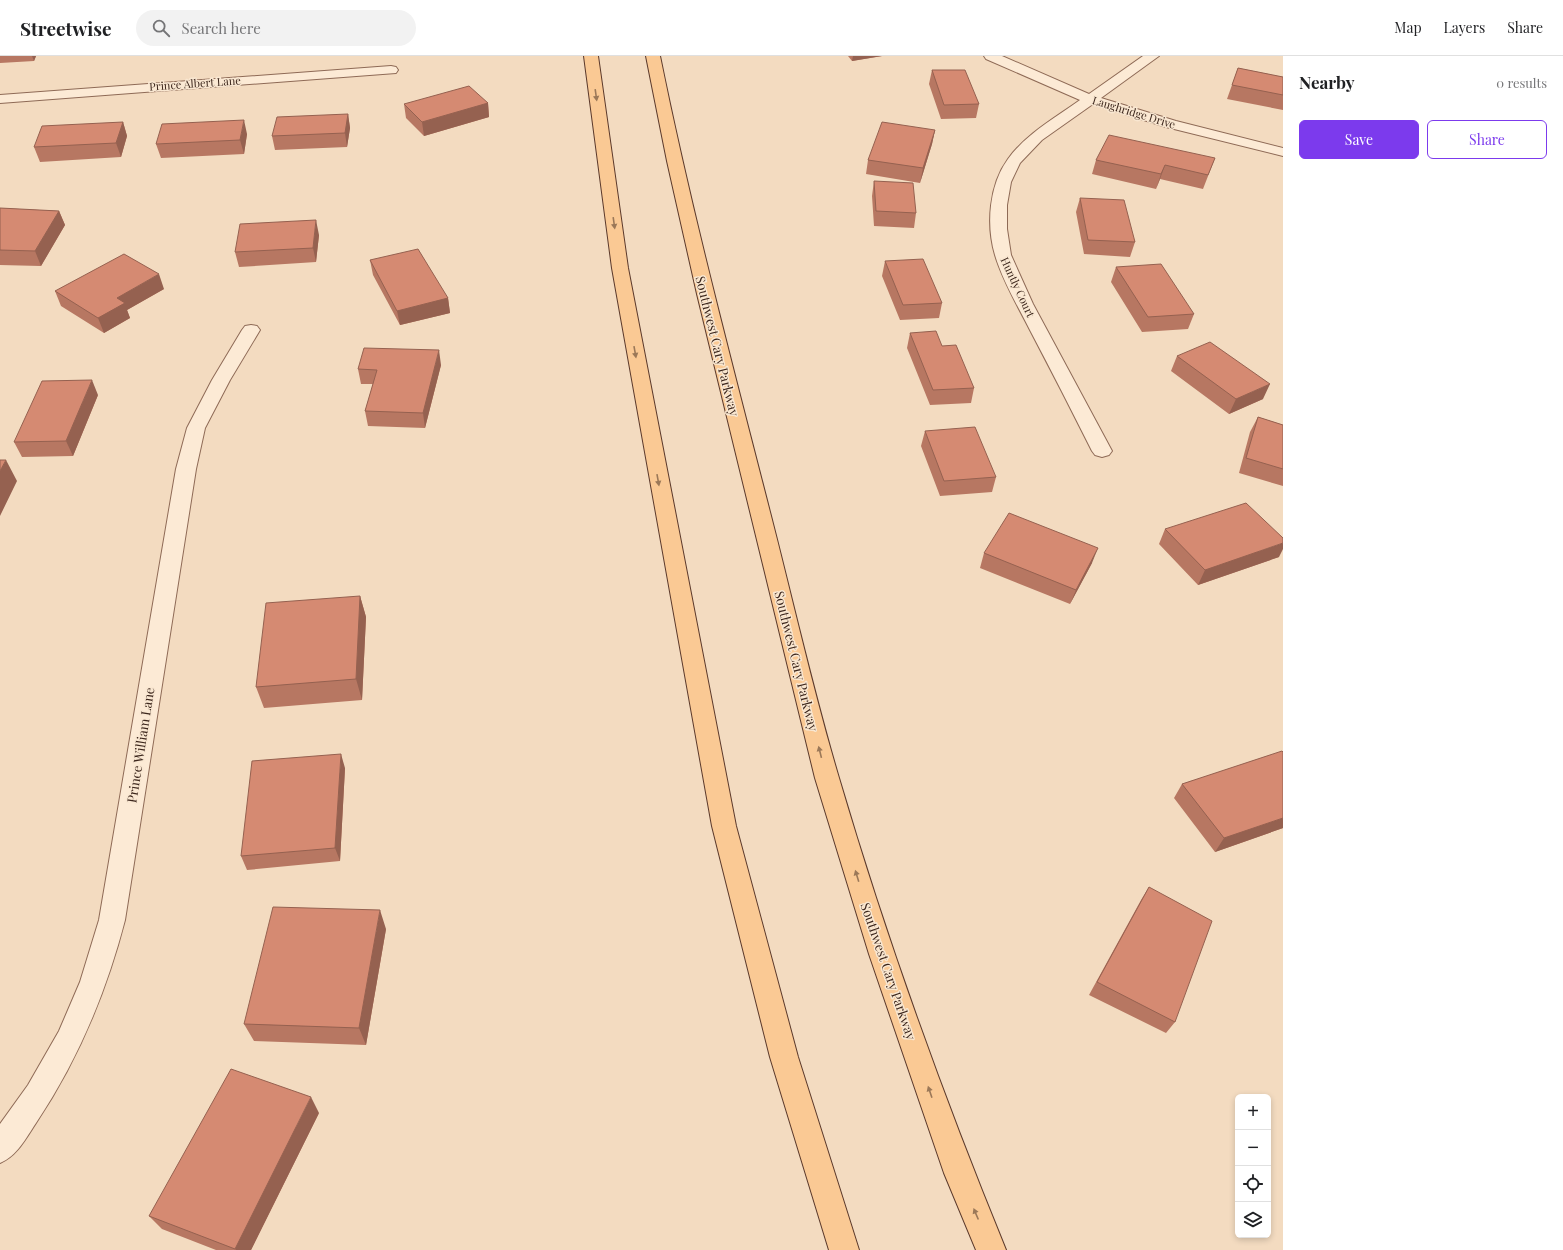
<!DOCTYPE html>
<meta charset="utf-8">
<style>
body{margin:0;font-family:"Playfair Display",serif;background:#f2f2f2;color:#202124}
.controls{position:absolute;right:12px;bottom:12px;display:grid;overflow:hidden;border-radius:6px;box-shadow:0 2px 6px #0003}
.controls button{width:36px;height:36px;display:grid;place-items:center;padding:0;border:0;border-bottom:1px solid #e0e0e0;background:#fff;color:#202124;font:20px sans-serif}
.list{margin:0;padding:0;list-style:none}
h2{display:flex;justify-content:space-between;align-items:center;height:52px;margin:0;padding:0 16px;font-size:17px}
h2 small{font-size:13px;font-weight:400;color:#757577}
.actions{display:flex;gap:8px;padding:12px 16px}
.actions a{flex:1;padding:9px 0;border:1px solid #7c3aed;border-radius:6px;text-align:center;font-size:14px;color:#7c3aed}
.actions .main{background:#7c3aed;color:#fff}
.icon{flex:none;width:22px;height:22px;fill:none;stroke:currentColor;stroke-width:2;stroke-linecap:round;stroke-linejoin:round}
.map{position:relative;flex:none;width:1283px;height:1194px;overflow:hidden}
header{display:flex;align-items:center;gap:24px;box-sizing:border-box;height:56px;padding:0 20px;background:#fff;border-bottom:1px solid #e0e0e0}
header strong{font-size:19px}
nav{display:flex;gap:22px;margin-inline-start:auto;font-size:14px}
.search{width:280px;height:36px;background:#f2f2f2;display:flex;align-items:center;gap:10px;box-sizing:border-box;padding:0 14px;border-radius:22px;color:#757577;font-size:15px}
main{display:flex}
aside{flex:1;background:#fff}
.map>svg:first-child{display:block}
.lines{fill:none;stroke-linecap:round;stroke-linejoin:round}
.minor-casing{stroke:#8e6a56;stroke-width:2}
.primary-casing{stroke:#5b392b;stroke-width:2}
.minor{fill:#fcead5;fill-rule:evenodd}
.primary{fill:#fac994;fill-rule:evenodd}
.wall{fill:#b77762}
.shaded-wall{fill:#956150}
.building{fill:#d58a72;stroke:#956150}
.oneway{fill:#9b7858}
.labels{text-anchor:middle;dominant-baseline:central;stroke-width:3;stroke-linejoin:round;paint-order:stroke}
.far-street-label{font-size:11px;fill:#3c261c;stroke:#f9e7d1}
.street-label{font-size:13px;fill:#3c261c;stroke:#f9e7d1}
</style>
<header>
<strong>Streetwise</strong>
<div class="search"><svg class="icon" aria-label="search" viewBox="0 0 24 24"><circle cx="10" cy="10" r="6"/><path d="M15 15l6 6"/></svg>Search here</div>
<nav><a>Map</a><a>Layers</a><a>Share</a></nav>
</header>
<main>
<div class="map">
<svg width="1283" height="1194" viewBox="0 0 1283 1194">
<rect width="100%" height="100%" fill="#f3dbc0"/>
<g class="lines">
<defs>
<path id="minor" d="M 984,0 L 1002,0 L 1089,38 L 1143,0 L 1159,0 L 1101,42 L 1176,65 L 1283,92 L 1283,100 L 1166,71 L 1093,48 L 1042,84 L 1020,107 L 1011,126 L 1007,149 L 1007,173 L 1011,199 L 1033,248 L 1112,395 L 1109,399 L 1102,401 L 1095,399 L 1092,395 C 1072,355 1052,316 1031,276 C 1019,252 1003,226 995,199 C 986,169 989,129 1008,103 C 1026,78 1055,62 1080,44 L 986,3 Z
M 391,10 L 396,11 L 398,14 L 396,17 L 0,47 L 0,39 Z
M 251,269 L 257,270 L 260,274 L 230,324 L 205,372 L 196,413 L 125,864 C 106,937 78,1004 36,1067 C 26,1082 17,1100 0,1107 L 0,1068 L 28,1029 L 59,975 L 80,926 L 99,864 L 176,413 L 187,372 L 212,324 L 242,274 L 245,270 Z"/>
<path id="primary" d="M 584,0 L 598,0 L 628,212 L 736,770 L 798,1001 L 859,1194 L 829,1194 L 770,1001 L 712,770 L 612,212 Z
M 646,0 L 660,0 C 691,153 731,304 770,456 C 793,545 813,635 839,722 C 886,882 943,1040 1006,1194 L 976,1194 L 944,1117 L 869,898 L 815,722 L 697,238 L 667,105 Z"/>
</defs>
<use href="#minor" class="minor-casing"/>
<use href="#primary" class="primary-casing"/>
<use href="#minor" class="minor"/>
<use href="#primary" class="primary"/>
</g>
<path class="wall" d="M 0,0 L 36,0 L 34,5 L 0,7 Z
M 848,0 L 882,0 L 852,5 Z
M 1238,12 L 1283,21 L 1283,54 L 1227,43 Z
M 932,14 L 979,48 L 976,62 L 941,63 L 929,28 Z
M 488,47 L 489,61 L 424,80 L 406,62 L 404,48 Z
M 348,58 L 350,72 L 347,91 L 275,94 L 272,80 Z
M 123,66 L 127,80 L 121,101 L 40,106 L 34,91 Z
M 935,74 L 932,88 L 920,127 L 866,118 L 868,104 Z
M 247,78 L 244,98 L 161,102 L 156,88 Z
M 1215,102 L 1203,133 L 1160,123 L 1156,133 L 1092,118 L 1096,104 Z
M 874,125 L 916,157 L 914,172 L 874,170 L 872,140 Z
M 1080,142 L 1135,186 L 1130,201 L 1084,198 L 1076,156 Z
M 0,152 L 59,155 L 65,169 L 41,210 L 0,209 Z
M 319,179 L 316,206 L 239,211 L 235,196 Z
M 370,204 L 448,242 L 450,257 L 400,269 L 373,219 Z
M 885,205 L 942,247 L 939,262 L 900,264 L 882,220 Z
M 1116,211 L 1194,258 L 1188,273 L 1142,276 L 1111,226 Z
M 164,233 L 127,254 L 130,262 L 104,277 L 61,250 L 55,235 Z
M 910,277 L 942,290 L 974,332 L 971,347 L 930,349 L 907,292 Z
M 1177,300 L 1263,343 L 1229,358 L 1171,315 Z
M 441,309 L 425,372 L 368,370 L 365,355 L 373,328 L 361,328 L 358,313 Z
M 98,339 L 73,400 L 22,401 L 14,386 Z
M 1258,361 L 1283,369 L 1283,430 L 1239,417 L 1250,376 Z
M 925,375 L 996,421 L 992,436 L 940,440 L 921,390 Z
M 1165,473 L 1279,501 L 1198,529 L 1159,488 Z
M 984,497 L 1092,507 L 1070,548 L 980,512 Z
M 360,540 L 366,561 L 362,644 L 264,652 L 256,631 Z
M 1283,696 L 1283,772 L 1215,796 L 1174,742 L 1182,728 Z
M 345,712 L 340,805 L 247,814 L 241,800 Z
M 1149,831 L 1175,966 L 1166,977 L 1089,939 L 1141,844 Z
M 386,873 L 366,989 L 254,985 L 244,968 Z
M 319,1057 L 251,1194 L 216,1194 L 162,1173 L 149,1160 Z"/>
<path class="shaded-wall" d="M 32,0 L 36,0 L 34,5 Z
M 853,0 L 882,0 L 852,5 Z
M 488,47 L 489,61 L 424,80 L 422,66 Z
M 348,58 L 350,72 L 347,91 L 345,77 Z
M 244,64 L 247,78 L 244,98 L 240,84 Z
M 123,66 L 127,80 L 121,101 L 116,87 Z
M 935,74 L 932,88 L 920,127 L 923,112 Z
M 1165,109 L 1160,123 L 1156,133 L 1161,118 Z
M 59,155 L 65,169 L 41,210 L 35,195 Z
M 316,164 L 319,179 L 316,206 L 313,192 Z
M 159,218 L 164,233 L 127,254 L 130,262 L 104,277 L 98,262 L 117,242 Z
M 448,242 L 450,257 L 400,269 L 397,255 Z
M 439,294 L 441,309 L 425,372 L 423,357 Z
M 92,324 L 98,339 L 73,400 L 66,385 Z
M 1270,328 L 1263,343 L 1229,358 L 1236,343 Z
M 6,404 L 17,425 L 0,460 L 0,415 Z
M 1283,487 L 1283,493 L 1279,501 L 1198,529 L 1205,514 Z
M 1098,492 L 1092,507 L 1070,548 L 1076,534 Z
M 360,540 L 366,561 L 362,644 L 356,623 Z
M 341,698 L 345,712 L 340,805 L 335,792 Z
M 1283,762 L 1283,772 L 1215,796 L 1224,782 Z
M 380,854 L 386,873 L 366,989 L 359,972 Z
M 311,1041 L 319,1057 L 251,1194 L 236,1194 L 235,1193 Z"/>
<path class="building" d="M 1238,12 L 1283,21 L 1283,39 L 1232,29 Z
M 932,14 L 965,14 L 979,48 L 944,49 Z
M 469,30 L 488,47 L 422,66 L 404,48 Z
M 348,58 L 345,77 L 272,80 L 277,61 Z
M 244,64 L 240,84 L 156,88 L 162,68 Z
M 123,66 L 116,87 L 34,91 L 42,70 Z
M 882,66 L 935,74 L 923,112 L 868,104 Z
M 1109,79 L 1215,102 L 1208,119 L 1165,109 L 1161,118 L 1096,104 Z
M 874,125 L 913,127 L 916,157 L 876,155 Z
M 1080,142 L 1124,144 L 1135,186 L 1088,184 Z
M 0,152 L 59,155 L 35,195 L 0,194 Z
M 316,164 L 313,192 L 235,196 L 240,168 Z
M 418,193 L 448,242 L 397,255 L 370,204 Z
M 124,198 L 159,218 L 117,242 L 125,247 L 98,262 L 55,235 Z
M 923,203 L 942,247 L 903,249 L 885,205 Z
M 1161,208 L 1194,258 L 1148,261 L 1116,211 Z
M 936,275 L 942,290 L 956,289 L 974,332 L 933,334 L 910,277 Z
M 1210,286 L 1270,328 L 1236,343 L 1177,300 Z
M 364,292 L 439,294 L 423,357 L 365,355 L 377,314 L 358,313 Z
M 92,324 L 66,385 L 14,386 L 42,325 Z
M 1258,361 L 1283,369 L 1283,413 L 1246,402 Z
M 975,371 L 996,421 L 944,425 L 925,375 Z
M 0,404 L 6,404 L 0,415 Z
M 1246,447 L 1283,482 L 1283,487 L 1205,514 L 1165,473 Z
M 1009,457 L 1098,492 L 1076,534 L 984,497 Z
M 360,540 L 356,623 L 256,631 L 266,547 Z
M 1282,695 L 1283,696 L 1283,762 L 1224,782 L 1182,728 Z
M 341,698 L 335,792 L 241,800 L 252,705 Z
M 1149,831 L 1212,865 L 1175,966 L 1097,926 Z
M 273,851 L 380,854 L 359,972 L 244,968 Z
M 231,1013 L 311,1041 L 235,1193 L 149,1160 Z"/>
<defs><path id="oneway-solid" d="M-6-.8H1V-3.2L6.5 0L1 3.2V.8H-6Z"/></defs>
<g class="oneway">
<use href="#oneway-solid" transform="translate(596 39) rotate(82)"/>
<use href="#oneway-solid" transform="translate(614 167) rotate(82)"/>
<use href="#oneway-solid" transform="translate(635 296) rotate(80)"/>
<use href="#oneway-solid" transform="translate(658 424) rotate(80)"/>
<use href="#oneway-solid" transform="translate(820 696) rotate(-104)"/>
<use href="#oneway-solid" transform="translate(857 820) rotate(-107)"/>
<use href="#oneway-solid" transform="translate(930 1036) rotate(-109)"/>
<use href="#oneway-solid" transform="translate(976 1158) rotate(-113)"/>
</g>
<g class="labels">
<g class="far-street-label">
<text transform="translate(195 27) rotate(-4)">Prince Albert Lane</text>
<text transform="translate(1134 56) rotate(17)">Laughridge Drive</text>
<text transform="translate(1018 231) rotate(65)">Huntly Court</text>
</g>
<g class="street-label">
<text transform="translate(718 290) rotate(76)">Southwest Cary Parkway</text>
<text transform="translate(797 605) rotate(76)">Southwest Cary Parkway</text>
<text transform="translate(140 689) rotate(-81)">Prince William Lane</text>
<text transform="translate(889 915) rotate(71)">Southwest Cary Parkway</text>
</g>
</g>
</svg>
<div class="controls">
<button>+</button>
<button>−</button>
<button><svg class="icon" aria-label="locate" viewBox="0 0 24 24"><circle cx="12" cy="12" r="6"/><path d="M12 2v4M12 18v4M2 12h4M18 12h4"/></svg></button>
<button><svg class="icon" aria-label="layers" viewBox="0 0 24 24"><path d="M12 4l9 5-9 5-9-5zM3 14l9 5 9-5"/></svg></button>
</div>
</div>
<aside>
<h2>Nearby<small>0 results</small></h2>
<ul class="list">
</ul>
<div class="actions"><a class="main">Save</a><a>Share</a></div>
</aside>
</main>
